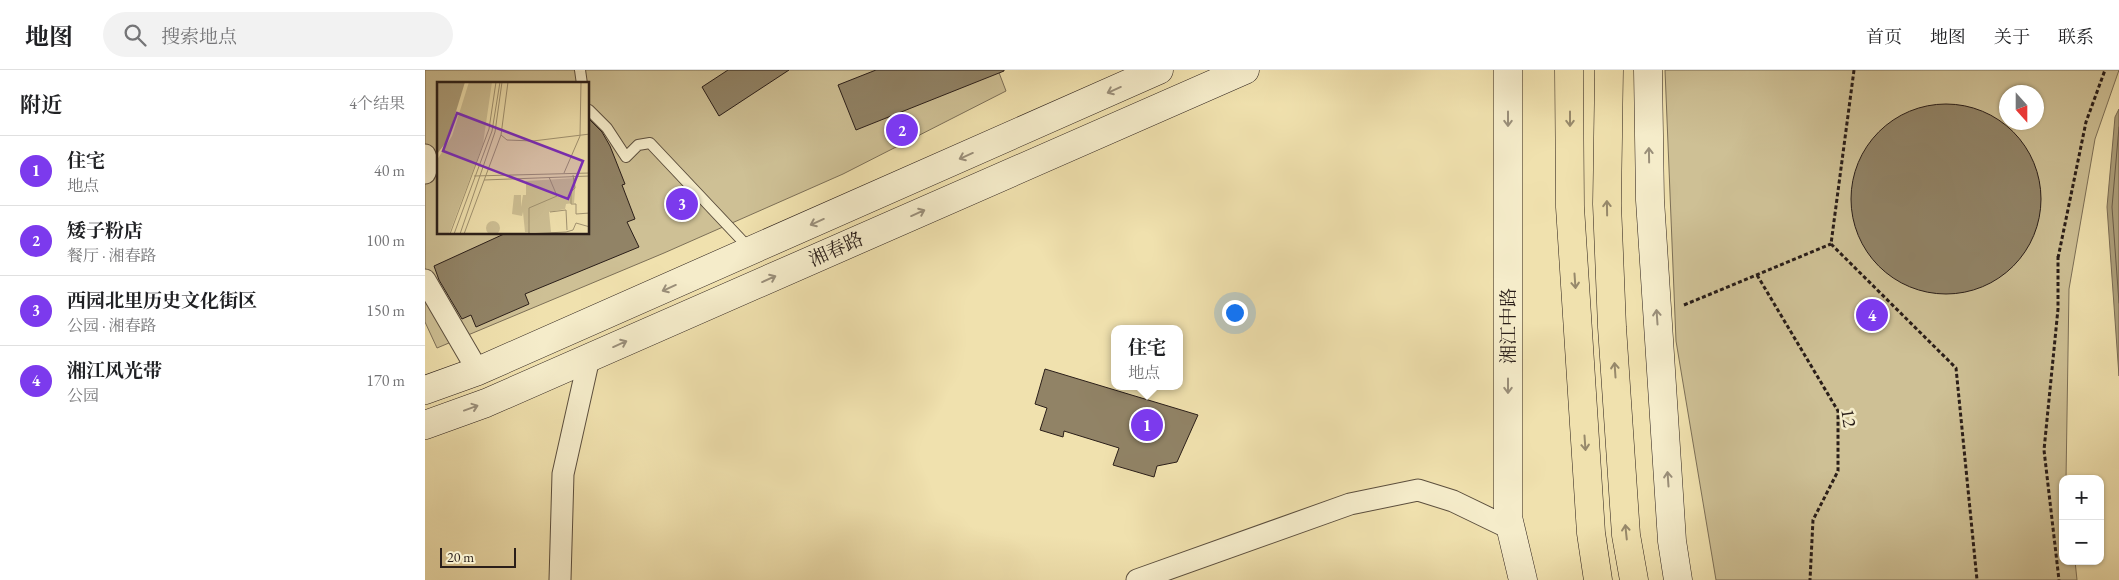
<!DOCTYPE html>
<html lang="zh">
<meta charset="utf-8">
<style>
body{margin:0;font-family:"EB Garamond","Noto Serif SC",serif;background:#f2f2f2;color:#202124}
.controls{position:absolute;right:15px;bottom:15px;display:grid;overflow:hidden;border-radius:10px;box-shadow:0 1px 4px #0004}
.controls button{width:45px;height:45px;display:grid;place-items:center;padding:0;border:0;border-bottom:1px solid #e0e0e0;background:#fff;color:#202124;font:25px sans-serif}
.compass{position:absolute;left:1574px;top:15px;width:45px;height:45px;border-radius:50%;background:#fff;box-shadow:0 1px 4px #0004;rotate:159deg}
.scale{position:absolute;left:15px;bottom:12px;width:76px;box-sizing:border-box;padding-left:5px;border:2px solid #2a1e19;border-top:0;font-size:14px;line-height:18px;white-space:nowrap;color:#2a1e19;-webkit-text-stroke:4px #f5ecca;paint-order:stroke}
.you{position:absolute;left:809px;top:242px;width:18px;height:18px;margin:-12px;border:4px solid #fff;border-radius:50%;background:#1a73e8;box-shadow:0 0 0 8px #1a73e833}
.badge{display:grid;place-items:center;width:32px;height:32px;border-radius:50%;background:#7c3aed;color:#fff;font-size:16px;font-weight:700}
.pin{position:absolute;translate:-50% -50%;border:2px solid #fff;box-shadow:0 1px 5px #0006}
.popup{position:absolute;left:686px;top:255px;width:72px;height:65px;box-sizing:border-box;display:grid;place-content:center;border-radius:10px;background:#fff;filter:drop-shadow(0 1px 4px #0005);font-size:16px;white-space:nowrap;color:#757577}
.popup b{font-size:19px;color:#202124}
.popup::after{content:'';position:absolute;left:50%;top:100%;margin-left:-10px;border:10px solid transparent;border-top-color:#fff}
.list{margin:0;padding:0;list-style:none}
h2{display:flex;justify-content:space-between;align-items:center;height:65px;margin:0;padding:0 20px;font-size:21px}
h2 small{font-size:16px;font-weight:400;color:#757577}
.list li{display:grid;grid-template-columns:32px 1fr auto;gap:15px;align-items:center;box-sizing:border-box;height:70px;padding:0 20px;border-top:1px solid #e0e0e0}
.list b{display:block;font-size:19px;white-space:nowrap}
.list p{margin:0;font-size:16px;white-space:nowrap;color:#757577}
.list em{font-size:16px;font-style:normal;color:#757577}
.icon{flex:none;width:28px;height:28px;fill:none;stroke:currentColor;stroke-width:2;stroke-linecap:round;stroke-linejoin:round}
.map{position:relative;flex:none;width:1694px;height:510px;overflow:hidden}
header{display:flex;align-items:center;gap:30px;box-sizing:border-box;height:70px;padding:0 25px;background:#fff;border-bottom:1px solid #e0e0e0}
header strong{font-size:24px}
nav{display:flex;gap:28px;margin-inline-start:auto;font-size:18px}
.search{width:350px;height:45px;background:#f2f2f2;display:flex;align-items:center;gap:12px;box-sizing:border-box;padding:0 18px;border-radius:28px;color:#757577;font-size:19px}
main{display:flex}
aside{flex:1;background:#fff}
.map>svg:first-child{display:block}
.green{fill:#cec095;stroke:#7c6f57;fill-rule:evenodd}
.water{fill:#ad9f7b;stroke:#796b54}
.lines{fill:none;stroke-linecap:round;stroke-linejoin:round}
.shore{stroke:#6c5e4a;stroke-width:1}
.building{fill:#918366;stroke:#2a1e19}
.lane-casing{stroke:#5c4f3e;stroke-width:12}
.street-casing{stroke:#5c4f3e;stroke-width:23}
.secondary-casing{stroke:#2a1e19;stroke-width:29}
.primary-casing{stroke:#2a1e19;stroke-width:29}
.path{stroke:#2a1e19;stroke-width:3;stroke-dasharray:4 2.5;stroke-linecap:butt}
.lane{stroke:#f5ecca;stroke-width:10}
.street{stroke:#f5ecca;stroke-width:21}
.secondary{stroke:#f5ecca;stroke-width:28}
.primary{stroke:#f0e1ae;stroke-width:28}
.oneway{stroke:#9a8f7a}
.oneway2{stroke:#97896b}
.labels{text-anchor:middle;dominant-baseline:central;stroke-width:5;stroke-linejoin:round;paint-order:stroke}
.street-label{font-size:19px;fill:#2a1e19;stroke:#f5ecca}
.inset-road{fill:none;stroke:#a19372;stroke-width:1}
.view{fill:#7b2cbf;fill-opacity:0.15;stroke:#7b2cbf;stroke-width:2.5}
.inset-edge{fill:none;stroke:#2a1e19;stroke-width:2.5}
</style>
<header>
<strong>地图</strong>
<div class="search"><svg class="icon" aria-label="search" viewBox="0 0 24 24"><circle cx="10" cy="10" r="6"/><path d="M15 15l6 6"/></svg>搜索地点</div>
<nav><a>首页</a><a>地图</a><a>关于</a><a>联系</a></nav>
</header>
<main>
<aside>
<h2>附近<small>4个结果</small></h2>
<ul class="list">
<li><span class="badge">1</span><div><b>住宅</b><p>地点</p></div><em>40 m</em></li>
<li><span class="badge">2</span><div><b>矮子粉店</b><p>餐厅 · 湘春路</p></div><em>100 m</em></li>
<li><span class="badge">3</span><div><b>西园北里历史文化街区</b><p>公园 · 湘春路</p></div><em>150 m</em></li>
<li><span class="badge">4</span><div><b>湘江风光带</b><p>公园</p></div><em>170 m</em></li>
</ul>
</aside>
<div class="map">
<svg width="1694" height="510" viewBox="0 0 1694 510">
<rect width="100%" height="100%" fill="#f0e1ae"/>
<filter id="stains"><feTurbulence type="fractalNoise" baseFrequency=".004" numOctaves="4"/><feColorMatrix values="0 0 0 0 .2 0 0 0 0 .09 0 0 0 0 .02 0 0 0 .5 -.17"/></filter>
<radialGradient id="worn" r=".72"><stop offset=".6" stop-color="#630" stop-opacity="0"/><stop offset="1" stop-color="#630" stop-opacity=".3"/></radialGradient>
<path class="green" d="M 0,0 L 573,0 L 581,21 L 418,104 L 239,183 L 12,278 L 0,252 ZM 14,14 L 164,14 L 164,164 L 14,164 Z
M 1240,0 L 1694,0 L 1670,69 L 1644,219 L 1641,409 L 1638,409 L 1638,491 L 1650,491 L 1652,510 L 1291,510 L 1251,271 ZM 1582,22 L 1612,22 L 1612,52 L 1582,52 Z"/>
<path class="water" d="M 1694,39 L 1694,306 L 1682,137 L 1690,47 Z"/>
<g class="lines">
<path class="shore" d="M 1694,57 L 1687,137 L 1694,233"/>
</g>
<path class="building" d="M 303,0 L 364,0 L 294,46 L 277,17 Z
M 451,0 L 579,0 L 579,1 L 431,60 L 413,15 Z
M1426 129a95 95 0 1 1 190 0a95 95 0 1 1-190 0Z
M 164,49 L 177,62 L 185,76 L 200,114 L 197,115 L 210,149 L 202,152 L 214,177 L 100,224 L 104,234 L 51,257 L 46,245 L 37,249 L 14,210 L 9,196 L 79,164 L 164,164 Z
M 620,299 L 773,345 L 752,392 L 732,396 L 729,407 L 688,395 L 694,378 L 639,361 L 638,367 L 615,360 L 622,338 L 610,334 Z"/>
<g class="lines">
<defs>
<path id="lane" d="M 155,0 L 157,14
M 164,40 L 182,58 L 201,87 L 213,75 L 225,73 L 325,179"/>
<path id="street" d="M 0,85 L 3,94 L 0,103
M 0,210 L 53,301
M 135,510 L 138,404 L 164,288
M 712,510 L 925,434 L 993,420 L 1028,431 L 1086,459"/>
<path id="secondary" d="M 1083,0 L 1083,447 L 1098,510
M 1223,0 L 1225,130 L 1247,471 L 1253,510
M 0,320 L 53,301 L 734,0
M 0,355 L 61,333 L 820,0"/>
<path id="primary" d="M 1144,0 L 1145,137 L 1166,463 L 1173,510
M 1184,0 L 1182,134 L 1187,257 L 1201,465 L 1209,510"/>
</defs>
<use href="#lane" class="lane-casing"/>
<use href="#street" class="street-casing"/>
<use href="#secondary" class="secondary-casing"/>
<use href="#primary" class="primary-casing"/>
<path class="path" d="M 1429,0 L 1406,174 L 1531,298 L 1552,510
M 1633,186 L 1633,239 L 1619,380 L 1634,510
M 1633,188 L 1661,52 L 1680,0
M 1332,205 L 1413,341 L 1413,401 L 1388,450 L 1385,510
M 1259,235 L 1406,174"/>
<use href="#lane" class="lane"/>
<use href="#street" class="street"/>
<use href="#secondary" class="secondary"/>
<use href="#primary" class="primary"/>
</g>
<defs><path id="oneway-shaft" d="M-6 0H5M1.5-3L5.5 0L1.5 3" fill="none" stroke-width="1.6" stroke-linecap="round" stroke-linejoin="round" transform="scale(1.25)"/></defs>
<g class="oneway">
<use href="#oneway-shaft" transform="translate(689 20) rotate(156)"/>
<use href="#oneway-shaft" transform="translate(1083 49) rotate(90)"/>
<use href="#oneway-shaft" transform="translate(1224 85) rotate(-91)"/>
<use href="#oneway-shaft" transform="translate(541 86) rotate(156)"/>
<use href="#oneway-shaft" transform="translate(493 143) rotate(-24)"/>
<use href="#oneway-shaft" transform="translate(392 152) rotate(156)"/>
<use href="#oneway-shaft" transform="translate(344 209) rotate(-24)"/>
<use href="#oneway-shaft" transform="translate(244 218) rotate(156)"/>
<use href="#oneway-shaft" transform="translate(1232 247) rotate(-94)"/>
<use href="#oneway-shaft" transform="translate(195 274) rotate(-24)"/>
<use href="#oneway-shaft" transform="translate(1083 316) rotate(90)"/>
<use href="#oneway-shaft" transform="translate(46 338) rotate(-20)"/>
<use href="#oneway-shaft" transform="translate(1243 409) rotate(-94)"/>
</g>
<g class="oneway2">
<use href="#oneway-shaft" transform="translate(1145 49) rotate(90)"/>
<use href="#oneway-shaft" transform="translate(1182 138) rotate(-91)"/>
<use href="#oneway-shaft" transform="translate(1150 211) rotate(86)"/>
<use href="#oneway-shaft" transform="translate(1190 300) rotate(-94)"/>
<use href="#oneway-shaft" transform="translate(1160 373) rotate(86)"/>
<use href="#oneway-shaft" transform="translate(1201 462) rotate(-96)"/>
</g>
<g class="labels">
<g class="street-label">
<text transform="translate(411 179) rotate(-24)">湘春路</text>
<text transform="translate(1083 256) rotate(-90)">湘江中路</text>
<text transform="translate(1424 348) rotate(82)">12</text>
</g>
</g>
<g transform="translate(12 12)">
<rect width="152" height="152" fill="#f0e1ae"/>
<path d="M 32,0 L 55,0 L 46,62 L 12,152 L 0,152 L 0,78 L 15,54 ZM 139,96 L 137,121 L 129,122 L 128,127 L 112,130 L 114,150 L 88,150 L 86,130 L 85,134 L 75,132 L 77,113 L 84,113 L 84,125 L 86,113 L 89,113 L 89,99 ZM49 146a7 7 0 1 1 14 0a7 7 0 1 1-14 0Z" fill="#cec095"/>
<path d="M 0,0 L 28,0 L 10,59 L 0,72 Z" fill="#ad9f7b"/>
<path class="inset-road" d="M 64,53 L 70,58 L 96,59 L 153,52M 127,91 L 143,54 L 144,0M 136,93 L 138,106 L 134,110 L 134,122 L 139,122 L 139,132 L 153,131M 37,94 L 153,91M 47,98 L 153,94M 113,130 L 129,128 L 130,148M 92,151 L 92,126 L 120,114 L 112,95M 13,152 L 52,47 L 59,0M 17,152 L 55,49 L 63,0M 23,152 L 58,50 L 65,0M 27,152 L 64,53 L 71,0M 88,152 L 129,150 L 136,148 L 139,141 L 153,145"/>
<path class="view" d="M 20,31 L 146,79 L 131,117 L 6,69 Z"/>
<rect width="152" height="152" class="inset-edge"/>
</g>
<rect width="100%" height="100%" filter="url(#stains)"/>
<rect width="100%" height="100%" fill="url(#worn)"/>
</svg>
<div class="controls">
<button>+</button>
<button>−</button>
</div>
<svg class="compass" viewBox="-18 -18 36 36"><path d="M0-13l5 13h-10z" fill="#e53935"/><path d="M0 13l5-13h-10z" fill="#757577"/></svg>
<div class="scale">20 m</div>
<div class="you"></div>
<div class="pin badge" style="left:722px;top:355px">1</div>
<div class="popup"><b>住宅</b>地点</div>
<div class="pin badge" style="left:477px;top:60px">2</div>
<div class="pin badge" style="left:257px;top:134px">3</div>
<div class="pin badge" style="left:1447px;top:245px">4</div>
</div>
</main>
